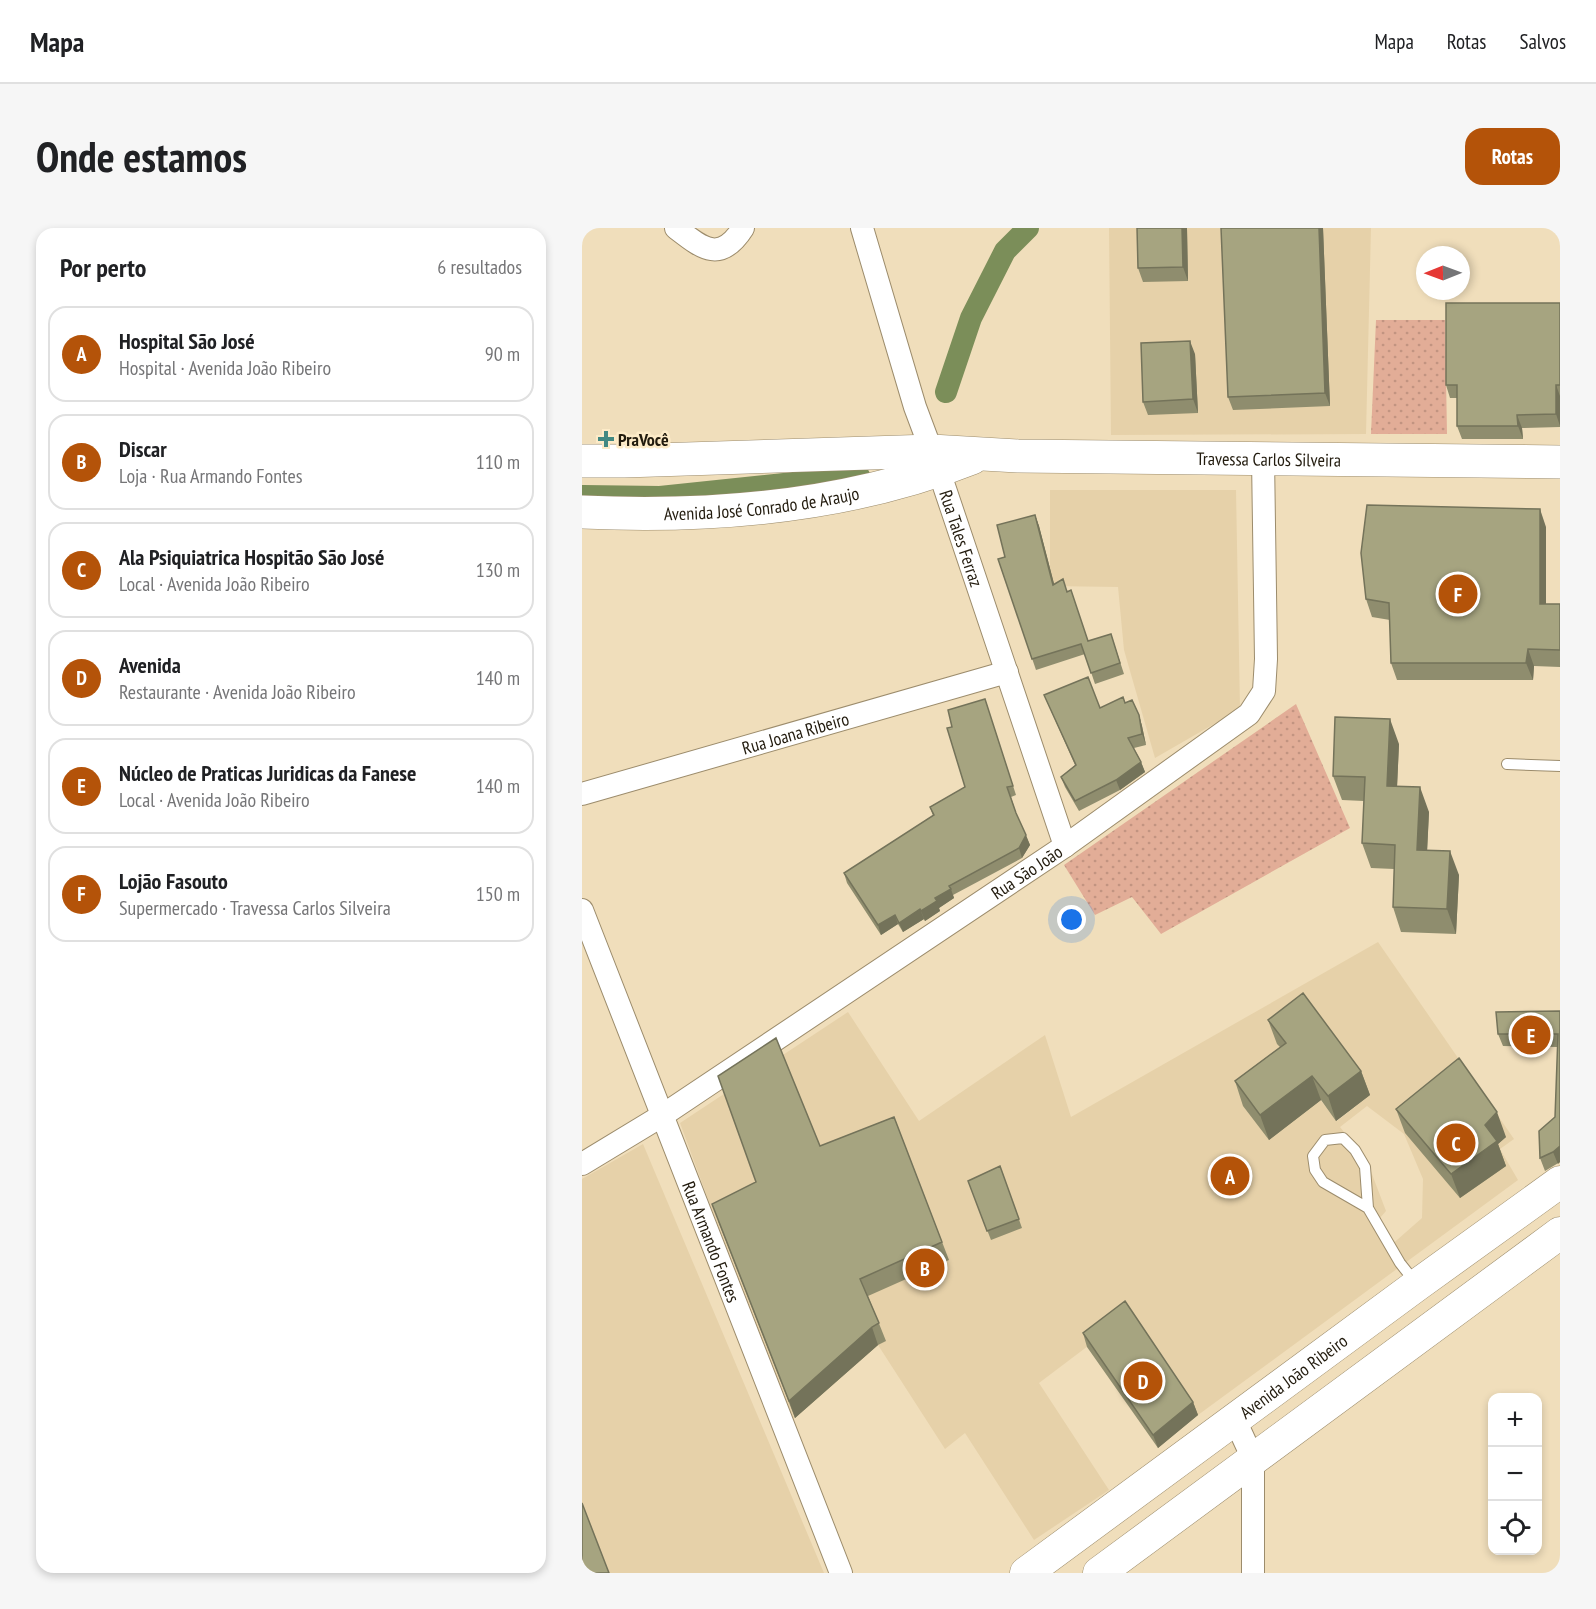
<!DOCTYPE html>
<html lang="pt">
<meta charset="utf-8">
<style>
body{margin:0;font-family:"PT Sans Narrow",sans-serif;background:#f6f6f6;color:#202124}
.controls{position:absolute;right:18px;bottom:18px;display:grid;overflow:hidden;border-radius:12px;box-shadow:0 3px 9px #0003}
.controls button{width:54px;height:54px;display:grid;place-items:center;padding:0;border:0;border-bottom:2px solid #e0e0e0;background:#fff;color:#202124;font:30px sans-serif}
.compass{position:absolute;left:834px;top:18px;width:54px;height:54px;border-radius:50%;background:#fff;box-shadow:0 3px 9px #0003;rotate:269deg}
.you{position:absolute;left:490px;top:692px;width:21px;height:21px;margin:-15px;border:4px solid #fff;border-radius:50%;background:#1a73e8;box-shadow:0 0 0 9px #1a73e833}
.badge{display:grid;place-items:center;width:39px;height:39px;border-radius:50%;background:#b45309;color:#fff;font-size:20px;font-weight:700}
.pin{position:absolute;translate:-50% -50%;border:3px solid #fff;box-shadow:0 2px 6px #0006}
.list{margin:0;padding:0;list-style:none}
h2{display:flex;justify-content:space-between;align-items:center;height:78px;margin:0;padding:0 24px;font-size:26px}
h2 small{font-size:20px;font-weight:400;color:#757577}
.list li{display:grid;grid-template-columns:39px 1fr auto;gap:18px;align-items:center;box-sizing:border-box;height:96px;margin:0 12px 12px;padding:0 12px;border:2px solid #e0e0e0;border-radius:18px}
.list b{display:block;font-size:22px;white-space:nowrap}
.list p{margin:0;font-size:20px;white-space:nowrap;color:#757577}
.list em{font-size:20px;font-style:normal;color:#757577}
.icon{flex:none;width:33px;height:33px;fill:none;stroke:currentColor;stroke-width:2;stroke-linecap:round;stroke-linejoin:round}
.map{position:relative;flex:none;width:978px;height:1345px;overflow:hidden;border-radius:18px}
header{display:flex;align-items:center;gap:36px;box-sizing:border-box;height:84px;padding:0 30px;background:#fff;border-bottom:2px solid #e0e0e0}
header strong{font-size:28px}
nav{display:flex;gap:33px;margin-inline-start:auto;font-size:21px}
.intro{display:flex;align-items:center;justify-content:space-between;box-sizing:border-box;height:144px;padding:0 36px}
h1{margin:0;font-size:42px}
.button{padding:15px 27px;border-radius:18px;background:#b45309;color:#fff;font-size:21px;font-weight:700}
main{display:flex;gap:36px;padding:0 36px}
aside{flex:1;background:#fff;border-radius:18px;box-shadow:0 3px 9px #0003}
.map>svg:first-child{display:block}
.built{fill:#e6d1a9;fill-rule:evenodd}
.grass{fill:url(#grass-dots)}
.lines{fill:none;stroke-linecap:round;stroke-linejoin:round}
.canal{stroke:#7b8e59;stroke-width:22}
.lane-casing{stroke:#9c8c6c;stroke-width:12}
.street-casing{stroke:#9c8c6c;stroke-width:24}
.secondary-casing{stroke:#9c8c6c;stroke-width:33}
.primary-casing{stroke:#9c8c6c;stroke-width:34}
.lane{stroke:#fff;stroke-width:10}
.street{stroke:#fff;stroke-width:22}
.secondary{stroke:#fff;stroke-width:32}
.primary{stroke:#fff;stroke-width:33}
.wall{fill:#8f8d6e}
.shaded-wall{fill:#74735a}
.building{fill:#a6a480;stroke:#74735a;stroke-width:1.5}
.poi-dot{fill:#438982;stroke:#fdebc8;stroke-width:2}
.labels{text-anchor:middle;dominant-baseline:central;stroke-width:5;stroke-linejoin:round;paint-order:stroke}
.poi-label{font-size:18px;font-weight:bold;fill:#221b0e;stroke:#fdebc8;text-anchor:start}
.street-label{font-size:18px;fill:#221b0e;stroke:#fdebc8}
</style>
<header>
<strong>Mapa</strong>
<nav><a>Mapa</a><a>Rotas</a><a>Salvos</a></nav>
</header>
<div class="intro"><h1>Onde estamos</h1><a class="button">Rotas</a></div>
<main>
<aside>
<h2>Por perto<small>6 resultados</small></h2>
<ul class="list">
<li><span class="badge">A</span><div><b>Hospital São José</b><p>Hospital · Avenida João Ribeiro</p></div><em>90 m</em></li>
<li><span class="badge">B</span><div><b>Discar</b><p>Loja · Rua Armando Fontes</p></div><em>110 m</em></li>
<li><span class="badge">C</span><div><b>Ala Psiquiatrica Hospitão São José</b><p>Local · Avenida João Ribeiro</p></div><em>130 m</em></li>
<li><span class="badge">D</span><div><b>Avenida</b><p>Restaurante · Avenida João Ribeiro</p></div><em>140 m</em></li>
<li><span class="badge">E</span><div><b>Núcleo de Praticas Juridicas da Fanese</b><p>Local · Avenida João Ribeiro</p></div><em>140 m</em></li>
<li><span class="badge">F</span><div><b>Lojão Fasouto</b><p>Supermercado · Travessa Carlos Silveira</p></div><em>150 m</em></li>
</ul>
</aside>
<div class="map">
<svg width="978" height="1345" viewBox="0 0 978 1345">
<defs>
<pattern id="grass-dots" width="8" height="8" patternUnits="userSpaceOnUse" patternTransform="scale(1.5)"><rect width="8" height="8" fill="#e2ad97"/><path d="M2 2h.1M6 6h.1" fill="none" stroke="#c29481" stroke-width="1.8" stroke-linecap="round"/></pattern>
</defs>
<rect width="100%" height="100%" fill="#f0debb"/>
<path class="built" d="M 527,0 L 789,0 L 784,206 L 529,207 Z
M 468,262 L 654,262 L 658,481 L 573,530 L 542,422 L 536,359 L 468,358 Z
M 796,714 L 932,911 L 918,921 L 936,952 L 616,1187 L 547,1087 L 457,1155 L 527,1262 L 452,1312 L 383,1205 L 363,1221 L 296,1117 L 208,1194 L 98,895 L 266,784 L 337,893 L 463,807 L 489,889 ZM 712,839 L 788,867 L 755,893 ZM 785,878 L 822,906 L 841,951 L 840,990 L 807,1019 L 792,997 L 804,983 L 785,933 L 758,899 Z
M 61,916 L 242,1345 L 26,1345 L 0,1276 L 0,951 Z"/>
<path class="grass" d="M 794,92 L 863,92 L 865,206 L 789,206 Z
M 714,476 L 768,600 L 579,706 L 550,669 L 513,687 L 482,637 Z"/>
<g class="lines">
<path class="canal" d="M 364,164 L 389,90 L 423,23 L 446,0
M 1,268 L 78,269 L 277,248"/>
<defs>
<path id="lane" d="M 925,536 L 978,538
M 786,980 L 741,954 L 733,942 L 731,928 L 743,912 L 761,910 L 773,922 L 783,939 L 786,980 L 818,1035 L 833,1054"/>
<g id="street">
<path d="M 94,0 C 120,20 138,36 161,0"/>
<path id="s1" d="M 280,0 L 333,179 L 357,243 L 483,618"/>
<path id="s2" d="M 0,566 L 425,444"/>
<path id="s3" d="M 0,682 L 259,1345"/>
<path id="s4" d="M 0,936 L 81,887 L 483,618 L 667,486 L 682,463 L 684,431 L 681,230"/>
<path d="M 653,1192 L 671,1231 L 671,1345"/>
</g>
<g id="secondary">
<path id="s5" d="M 444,1345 L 835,1057 L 978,954"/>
<path d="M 517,1345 L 978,1005"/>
</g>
<g id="primary">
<path id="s6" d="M 0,233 L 42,233 L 349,223 L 436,228 L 978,234"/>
<path id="s7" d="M 0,284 C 131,290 267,279 390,230"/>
</g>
</defs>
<use href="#lane" class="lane-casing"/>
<use href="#street" class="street-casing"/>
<use href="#secondary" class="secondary-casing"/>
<use href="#primary" class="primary-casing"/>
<use href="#lane" class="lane"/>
<use href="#street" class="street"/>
<use href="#secondary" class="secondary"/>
<use href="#primary" class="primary"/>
</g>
<path class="wall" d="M 555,0 L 605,0 L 606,53 L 561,54 L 556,40 Z
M 741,0 L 748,178 L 651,182 L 646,169 Z
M 978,75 L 978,199 L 940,200 L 941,211 L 880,211 L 875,198 L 875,170 L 868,170 L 864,157 Z
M 613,126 L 616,185 L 566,187 L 561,174 Z
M 453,287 L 457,298 L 472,356 L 486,363 L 506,413 L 529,406 L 542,446 L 513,456 L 503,426 L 454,442 L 416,331 L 423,329 Z
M 964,299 L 964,376 L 978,376 L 978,439 L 952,438 L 951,452 L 815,452 L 809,435 L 808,392 L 790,389 L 784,371 Z
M 462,467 L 518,480 L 543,475 L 557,487 L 560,498 L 564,517 L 552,520 L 559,534 L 563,544 L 538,562 L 497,583 L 483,559 L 479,549 L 493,537 Z
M 403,471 L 434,567 L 429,569 L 435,588 L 448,617 L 440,630 L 371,667 L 372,670 L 357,680 L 358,683 L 343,693 L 342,691 L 321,704 L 316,696 L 299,707 L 265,655 L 262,645 L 351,588 L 348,579 L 383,559 L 370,499 Z
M 817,516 L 815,558 L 847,584 L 845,622 L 877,647 L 874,706 L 819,704 L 811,679 L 812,641 L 789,640 L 780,615 L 782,573 L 760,572 L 751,548 Z
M 978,783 L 978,934 L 963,943 L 958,930 L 973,889 L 976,819 L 921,818 L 916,806 Z
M 686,792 L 779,843 L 788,867 L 754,893 L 739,872 L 687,912 L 661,878 L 653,853 L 698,819 L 695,816 Z
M 814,881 L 924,909 L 916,916 L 924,938 L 878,970 L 823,905 Z
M 312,889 L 367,1032 L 286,1068 L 304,1113 L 296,1117 L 213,1190 L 136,993 L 174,954 L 238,918 Z
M 418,938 L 440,1000 L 409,1012 L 386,953 Z
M 501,1105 L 611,1174 L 616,1187 L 576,1220 L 505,1119 Z"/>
<path class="shaded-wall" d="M 600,0 L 605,0 L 606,53 L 601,39 Z
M 737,0 L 741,0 L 748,178 L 743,165 Z
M 608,113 L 613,126 L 616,185 L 611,171 Z
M 974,157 L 978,168 L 978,198 L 974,186 Z
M 935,187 L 940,200 L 941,211 L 936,198 Z
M 958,281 L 964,299 L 964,393 L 958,376 Z
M 453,287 L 457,298 L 475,367 L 471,357 Z
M 946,421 L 952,438 L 951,452 L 944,435 Z
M 557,487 L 560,498 L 564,517 L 560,506 Z
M 808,491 L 817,516 L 814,582 L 805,558 Z
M 559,534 L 563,544 L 538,562 L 534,552 Z
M 838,559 L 847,584 L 844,646 L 835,622 Z
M 444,607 L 448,617 L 440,630 L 437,620 Z
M 868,623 L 877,647 L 874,706 L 865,681 Z
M 369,661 L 372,670 L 357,680 L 358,683 L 343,693 L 339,683 L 353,670 Z
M 338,681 L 342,691 L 321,704 L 317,695 Z
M 313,687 L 316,696 L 299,707 L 296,697 Z
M 779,843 L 788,867 L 754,893 L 746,868 Z
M 730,848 L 739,872 L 687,912 L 678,887 Z
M 915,884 L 924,909 L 916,916 L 924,938 L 878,970 L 869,946 L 903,897 Z
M 978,918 L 978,934 L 976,936 L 971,924 Z
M 290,1099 L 296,1117 L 213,1190 L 207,1173 Z
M 611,1174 L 616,1187 L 576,1220 L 571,1207 Z"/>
<path class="building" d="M 555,0 L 600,0 L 601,39 L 556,40 Z
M 639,0 L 737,0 L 743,165 L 646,169 Z
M 864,75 L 978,75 L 978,157 L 974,157 L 974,186 L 935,187 L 936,198 L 875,198 L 875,157 L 864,157 Z
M 608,113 L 611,171 L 561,174 L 559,115 Z
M 785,277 L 958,281 L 958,376 L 978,376 L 978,422 L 946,421 L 944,435 L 809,435 L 807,375 L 784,371 L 779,325 Z
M 453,287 L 471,357 L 481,351 L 485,364 L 489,362 L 506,413 L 529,406 L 538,435 L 509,445 L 499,416 L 450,431 L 416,331 L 423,329 L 415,297 Z
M 506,449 L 518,480 L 541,469 L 543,475 L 550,472 L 557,487 L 560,506 L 546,510 L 559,534 L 534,552 L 493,573 L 479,549 L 494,537 L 462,467 Z
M 403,471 L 431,558 L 425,559 L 434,585 L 444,607 L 437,620 L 367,658 L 369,661 L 353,670 L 355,673 L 339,683 L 338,681 L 317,695 L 313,687 L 296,697 L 262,645 L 352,587 L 348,579 L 383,559 L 365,500 L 370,499 L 366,482 Z
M 753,489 L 808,491 L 805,558 L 838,559 L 835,622 L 868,623 L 865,681 L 811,679 L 813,617 L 780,615 L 783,549 L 751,548 Z
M 721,765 L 779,843 L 746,868 L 730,848 L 678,887 L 653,853 L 704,815 L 686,792 Z
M 978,783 L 978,918 L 971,924 L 958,930 L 957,903 L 973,889 L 976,806 L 916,806 L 914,784 Z
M 194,810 L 238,918 L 312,889 L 360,1014 L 278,1051 L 297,1095 L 290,1099 L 207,1173 L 130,976 L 174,954 L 136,848 Z
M 877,830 L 915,884 L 903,897 L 915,913 L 869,946 L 814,881 Z
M 418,938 L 437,991 L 405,1003 L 386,953 Z
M 543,1073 L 611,1174 L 571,1207 L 501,1105 Z
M 0,1275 L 5,1288 L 27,1345 L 0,1345 Z"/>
<path class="poi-dot" d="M21 202h6v6h6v6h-6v6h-6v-6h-6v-6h6z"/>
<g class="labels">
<g class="poi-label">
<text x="36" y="211">PraVocê</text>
</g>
<g class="street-label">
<text stroke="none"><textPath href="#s6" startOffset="687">Travessa Carlos Silveira</textPath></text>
<text stroke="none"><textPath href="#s7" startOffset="180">Avenida José Conrado de Araujo</textPath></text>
<text stroke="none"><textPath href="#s1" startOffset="326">Rua Tales Ferraz</textPath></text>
<text stroke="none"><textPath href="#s2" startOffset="222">Rua Joana Ribeiro</textPath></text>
<text stroke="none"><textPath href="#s4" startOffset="532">Rua São João</textPath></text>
<text stroke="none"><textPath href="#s3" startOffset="356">Rua Armando Fontes</textPath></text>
<text stroke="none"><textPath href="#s5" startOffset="332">Avenida João Ribeiro</textPath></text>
</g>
</g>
</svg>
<div class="controls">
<button>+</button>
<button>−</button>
<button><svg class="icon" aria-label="locate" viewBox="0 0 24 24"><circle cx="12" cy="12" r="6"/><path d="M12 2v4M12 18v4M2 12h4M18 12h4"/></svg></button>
</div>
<svg class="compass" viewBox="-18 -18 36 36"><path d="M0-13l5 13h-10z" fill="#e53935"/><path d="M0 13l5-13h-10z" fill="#757577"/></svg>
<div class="you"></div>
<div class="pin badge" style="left:648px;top:948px">A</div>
<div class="pin badge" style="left:343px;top:1040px">B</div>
<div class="pin badge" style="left:874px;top:915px">C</div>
<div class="pin badge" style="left:561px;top:1153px">D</div>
<div class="pin badge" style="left:949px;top:807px">E</div>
<div class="pin badge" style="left:876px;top:366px">F</div>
</div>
</main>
